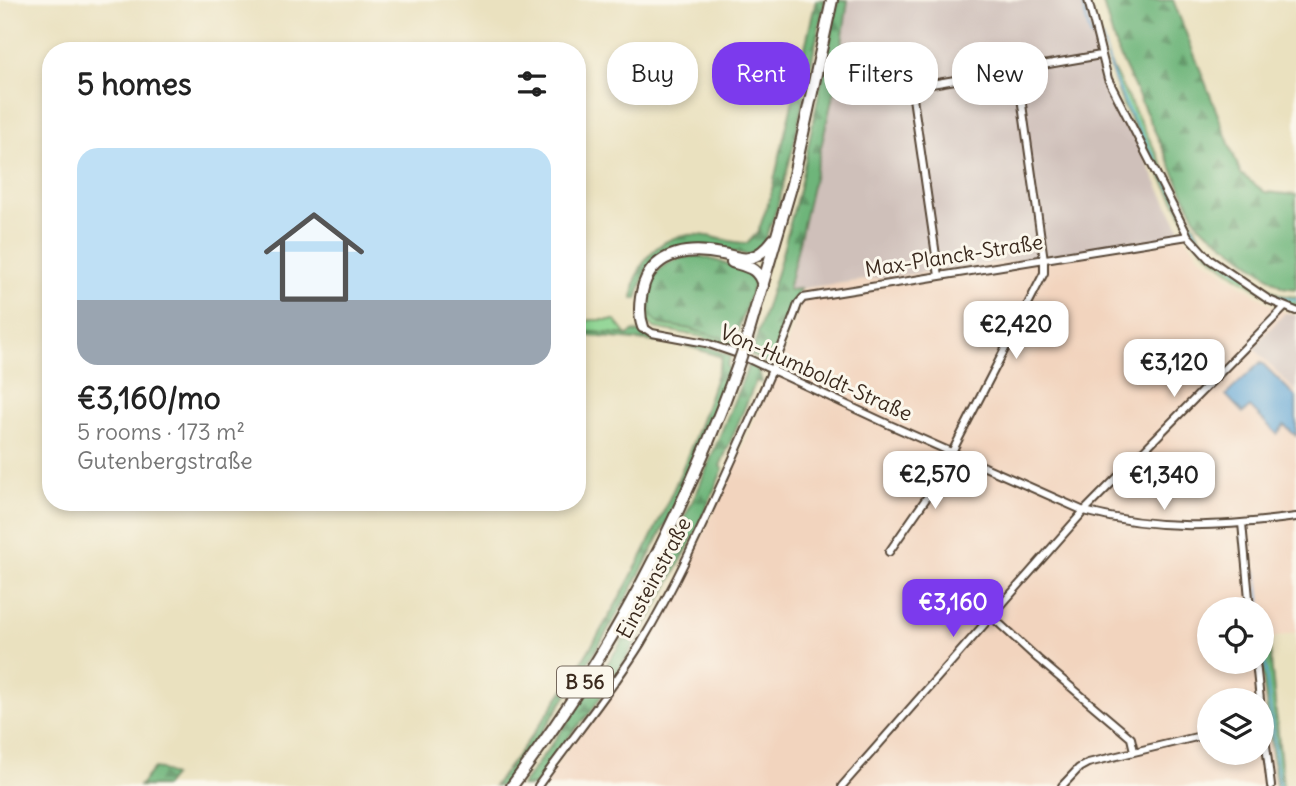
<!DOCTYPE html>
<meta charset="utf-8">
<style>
:root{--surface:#fff;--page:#f6f6f6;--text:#222;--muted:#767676;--accent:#7c3aed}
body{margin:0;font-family:Delius,sans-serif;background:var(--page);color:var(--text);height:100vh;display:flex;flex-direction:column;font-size:26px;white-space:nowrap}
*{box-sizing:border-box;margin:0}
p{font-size:23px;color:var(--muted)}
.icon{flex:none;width:38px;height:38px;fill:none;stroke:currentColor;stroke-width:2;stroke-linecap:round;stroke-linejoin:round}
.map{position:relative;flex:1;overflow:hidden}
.drawer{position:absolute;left:42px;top:42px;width:544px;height:469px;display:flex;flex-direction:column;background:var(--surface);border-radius:28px;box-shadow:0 4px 10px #0003}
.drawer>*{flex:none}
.banner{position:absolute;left:607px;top:42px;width:583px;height:63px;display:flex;gap:14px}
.tools{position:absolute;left:1197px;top:597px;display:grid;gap:14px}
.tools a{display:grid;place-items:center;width:77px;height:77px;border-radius:50%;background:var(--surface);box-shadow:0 4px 10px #0003;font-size:35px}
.price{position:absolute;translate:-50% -60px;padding:0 16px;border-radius:14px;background:#fff;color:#222;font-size:23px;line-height:46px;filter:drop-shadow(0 2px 4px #0008)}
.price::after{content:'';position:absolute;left:50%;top:42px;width:21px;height:16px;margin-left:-10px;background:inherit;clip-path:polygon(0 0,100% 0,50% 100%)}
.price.selected{background:var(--accent);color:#fff}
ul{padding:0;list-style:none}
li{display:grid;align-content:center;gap:14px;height:371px;padding:0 35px}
li span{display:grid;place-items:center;height:217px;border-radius:21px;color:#555}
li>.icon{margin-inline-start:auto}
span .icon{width:126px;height:126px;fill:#fffc;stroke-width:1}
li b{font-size:30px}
h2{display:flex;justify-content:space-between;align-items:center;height:84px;padding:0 35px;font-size:30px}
.tag{padding:0 24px;border-radius:28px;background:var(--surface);box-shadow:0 4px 10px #0003;font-size:24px;line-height:63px}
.tag.selected{background:var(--accent);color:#fff}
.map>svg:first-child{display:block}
.built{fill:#f2d4be;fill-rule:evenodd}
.industrial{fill:#cfc0ba}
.grass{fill:#89d38f;stroke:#627e56;stroke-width:2}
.forest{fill:url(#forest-firs);stroke:#54704c;stroke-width:2}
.water{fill:#5fa4d4;stroke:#4d6779;stroke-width:2}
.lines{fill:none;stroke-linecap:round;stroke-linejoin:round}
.stream{stroke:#5fa4d4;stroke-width:2}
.minor-casing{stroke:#554536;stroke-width:10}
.trunk-casing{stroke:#554536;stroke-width:14}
.minor{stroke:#fff;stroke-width:6}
.trunk{stroke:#fff;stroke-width:10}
.trunk-bridge-casing{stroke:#554536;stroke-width:14;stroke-linecap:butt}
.trunk-bridge{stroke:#fff;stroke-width:10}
.labels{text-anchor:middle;stroke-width:6;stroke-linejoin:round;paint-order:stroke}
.shield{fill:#fbf7ec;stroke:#75685c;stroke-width:2}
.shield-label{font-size:19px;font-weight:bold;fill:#3b2a1e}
.street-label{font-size:21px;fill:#3b2a1e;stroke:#fbf7ec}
</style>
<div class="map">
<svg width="1296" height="786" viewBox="0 0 1296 786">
<defs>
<pattern id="forest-firs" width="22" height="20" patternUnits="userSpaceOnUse" patternTransform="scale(1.75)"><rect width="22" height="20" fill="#6eb57a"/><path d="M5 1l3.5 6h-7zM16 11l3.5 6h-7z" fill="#5c9363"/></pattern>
</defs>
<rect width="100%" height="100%" fill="#fbf7ec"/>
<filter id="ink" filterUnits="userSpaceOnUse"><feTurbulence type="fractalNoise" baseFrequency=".0143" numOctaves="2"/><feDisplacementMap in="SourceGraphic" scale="14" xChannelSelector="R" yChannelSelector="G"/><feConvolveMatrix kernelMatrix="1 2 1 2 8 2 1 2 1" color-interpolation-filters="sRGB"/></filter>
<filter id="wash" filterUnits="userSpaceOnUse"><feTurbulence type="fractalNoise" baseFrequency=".00686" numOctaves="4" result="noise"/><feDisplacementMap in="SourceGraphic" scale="28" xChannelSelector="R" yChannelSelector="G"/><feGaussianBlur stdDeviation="1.57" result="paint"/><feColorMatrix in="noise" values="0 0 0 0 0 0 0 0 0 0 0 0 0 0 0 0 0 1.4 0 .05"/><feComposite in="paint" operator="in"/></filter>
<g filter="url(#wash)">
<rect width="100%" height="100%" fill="#eae1bf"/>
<path class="built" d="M1182,233L1201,257L1275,308L1296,315V632L1262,641V609H1209V662H1261L1276,786H541L577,737L597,716L644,645L697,548L782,359L800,306L794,301L800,289L1036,258L1160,239ZM1209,700H1262V752H1209Z"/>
<path class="industrial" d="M848,0H1085L1107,83L1182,233L1160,239L1036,258L788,290L837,78Z
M1285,313L1296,315V392L1253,347Z"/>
<path class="grass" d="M1106,56L1204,244L1223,259L1280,295L1296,297V308C1265,296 1218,267 1196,241L1123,105Z
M646,300L650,302L651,316L659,324L690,329L734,342L733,348L699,336L655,328L645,319Z
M590,320H615L627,335L578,331L584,323Z"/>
<path class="forest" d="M816,0H825L793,148L777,208L763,245L756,252L748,255C719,249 665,232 648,268C643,277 640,289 637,299H633C634,262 661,232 700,235C716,236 732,244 748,243L758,232L770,198Z
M838,0H848L837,78L788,290L800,289L794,301L775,356L770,362L766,363L751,355L778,269L800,186Z
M1102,0H1173L1241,174L1265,192L1296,195V289L1282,287L1198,224L1116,48Z
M700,256L748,270L756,278L734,342L690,329L659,324L651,316L650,302L646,300C654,268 666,257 700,256Z
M578,331L628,335L634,331L652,337L706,346L731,356L727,366L729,368C716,401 705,435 691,468C642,583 577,686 503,786H494C594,659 676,512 722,357L681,344L578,335Z
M749,364C759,368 760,372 762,383L756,381L720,466L723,469L695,534L659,603L625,660L590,713L574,730L534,786H521L572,716L617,649L637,613L697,492Z
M1269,639L1283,786H1276L1261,662L1262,641Z
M154,768L161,769L173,776L165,786H139Z"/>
<path class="water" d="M1261,362L1296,397V436L1284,425L1277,434L1250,407L1243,413L1226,395Z"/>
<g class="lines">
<path class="stream" d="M1081,0L1091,37
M1102,38L1114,78L1128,109L1202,245L1277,297L1296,300
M1257,571L1261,609
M1262,623V632
M1263,645L1279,786"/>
</g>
</g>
<g filter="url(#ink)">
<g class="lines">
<defs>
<path id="minor" d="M1088,0L1108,79L1188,236L1209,259L1269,300L1296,311
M939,276L912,91L914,87L1101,55
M643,327L652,333L706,343L738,354L890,425L1084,511C1158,531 1221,527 1296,517
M952,452L1044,273V260L1017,69
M1242,523L1250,609
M889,552L957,454
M991,616L1038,659L1131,738L1134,751
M1256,662L1260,700
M1262,713L1271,786
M538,786C572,738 610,693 641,643C677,583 705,520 734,456C756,406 780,356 798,304L803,298L1188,236
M842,786L1084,511L1284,308
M1062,786L1079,768L1088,763L1209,734"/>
<path id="trunk" d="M732,262C748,267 759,268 763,286
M643,327C638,314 640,298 644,284C656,250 692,248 722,254C731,255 740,260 749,258C760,256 768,247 774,239
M745,345L792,184L832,0
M512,786C611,653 680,524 737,368"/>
</defs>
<use href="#minor" class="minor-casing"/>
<use href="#trunk" class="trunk-casing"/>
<use href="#minor" class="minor"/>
<use href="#trunk" class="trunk"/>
<defs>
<path id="trunk-bridge" d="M737,368L745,345"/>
</defs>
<use href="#trunk-bridge" class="trunk-bridge-casing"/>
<use href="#trunk-bridge" class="trunk-bridge"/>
</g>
</g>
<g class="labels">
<rect class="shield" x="557" y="666.5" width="56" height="31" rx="5"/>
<g class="shield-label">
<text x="585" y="689">B 56</text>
</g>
<g class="street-label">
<text transform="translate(954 256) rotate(-9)" y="7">Max-Planck-Straße</text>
<text transform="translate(816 373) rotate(24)" y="7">Von-Humboldt-Straße</text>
<text transform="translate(654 578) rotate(-62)" y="7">Einsteinstraße</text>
</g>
</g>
</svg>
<div class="tools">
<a><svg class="icon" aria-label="locate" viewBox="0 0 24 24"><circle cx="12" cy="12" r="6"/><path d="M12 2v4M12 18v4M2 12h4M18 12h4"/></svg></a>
<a><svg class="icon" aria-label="layers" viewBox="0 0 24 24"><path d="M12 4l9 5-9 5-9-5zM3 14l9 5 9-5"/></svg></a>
</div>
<b class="price" style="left:1016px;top:361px">€2,420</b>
<b class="price" style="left:1174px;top:399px">€3,120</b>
<b class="price" style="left:935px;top:511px">€2,570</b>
<b class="price" style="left:1164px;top:512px">€1,340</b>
<b class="price selected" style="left:953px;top:639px">€3,160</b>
<div class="banner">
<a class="tag">Buy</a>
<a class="tag selected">Rent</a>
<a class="tag">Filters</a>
<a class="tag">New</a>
</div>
<section class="drawer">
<h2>5 homes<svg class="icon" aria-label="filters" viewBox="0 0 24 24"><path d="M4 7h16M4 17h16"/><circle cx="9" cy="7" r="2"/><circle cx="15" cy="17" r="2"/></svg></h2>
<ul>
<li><span style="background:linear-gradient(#bfe0f5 70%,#9aa5b1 0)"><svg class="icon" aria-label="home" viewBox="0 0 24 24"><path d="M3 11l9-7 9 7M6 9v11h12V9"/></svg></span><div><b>€3,160/mo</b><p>5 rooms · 173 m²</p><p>Gutenbergstraße</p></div></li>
</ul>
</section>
</div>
